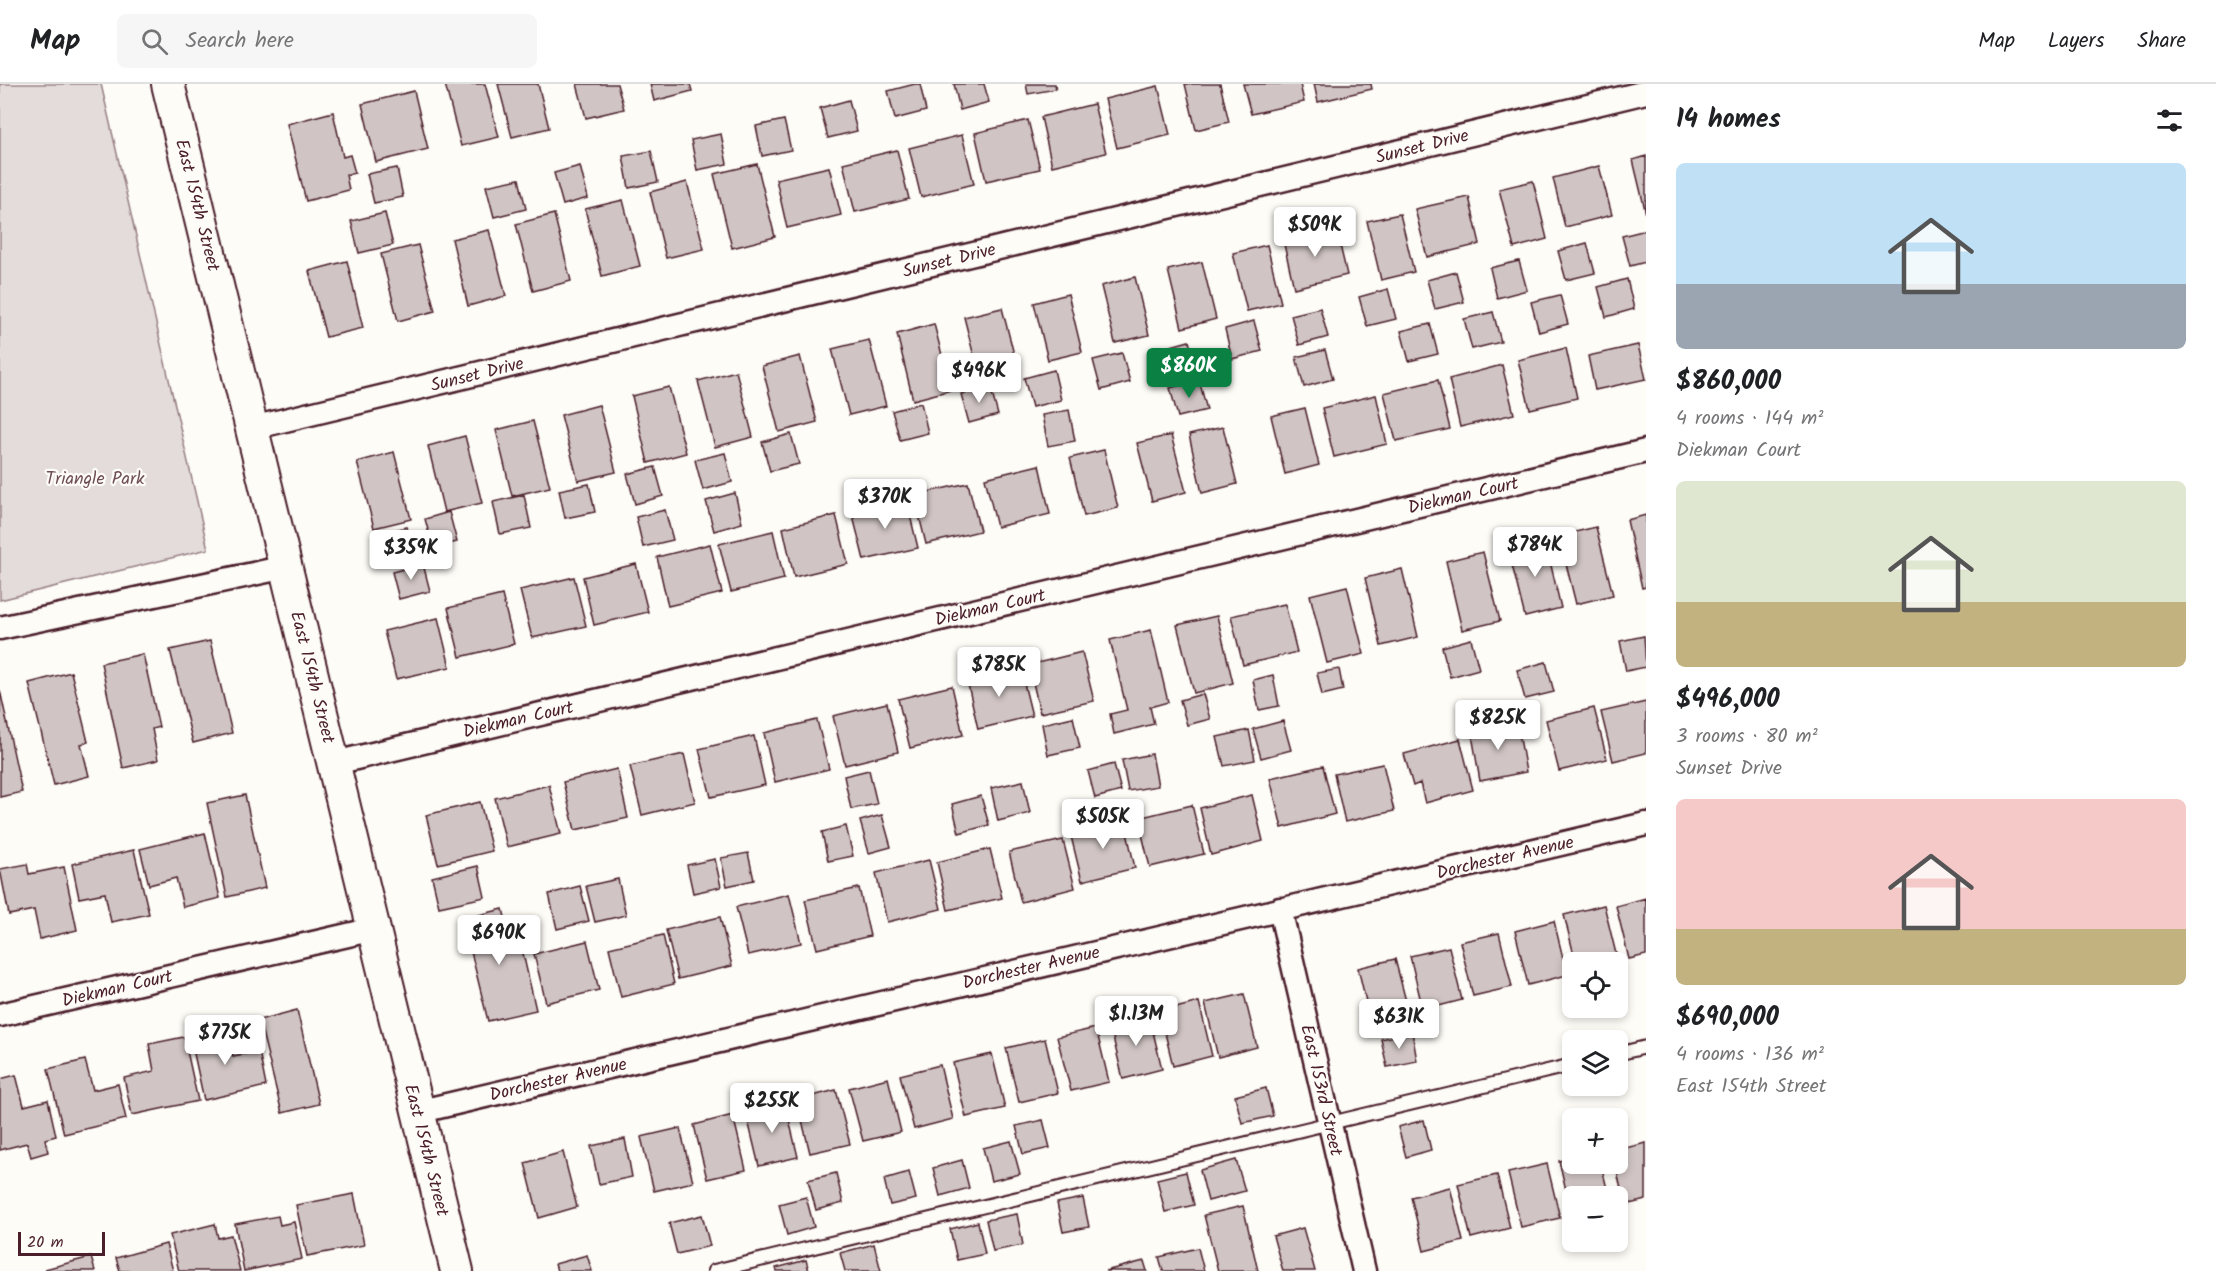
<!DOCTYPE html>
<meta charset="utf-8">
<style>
:root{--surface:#fff;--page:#f6f6f6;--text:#202124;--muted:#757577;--line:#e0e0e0;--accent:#0b8043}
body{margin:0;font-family:Kalam,sans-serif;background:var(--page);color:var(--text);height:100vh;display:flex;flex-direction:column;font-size:22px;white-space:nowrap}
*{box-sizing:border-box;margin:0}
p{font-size:20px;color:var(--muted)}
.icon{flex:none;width:33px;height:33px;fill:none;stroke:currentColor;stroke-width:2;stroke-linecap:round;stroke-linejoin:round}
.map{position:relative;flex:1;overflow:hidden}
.details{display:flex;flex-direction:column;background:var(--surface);width:570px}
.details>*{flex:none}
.fabs{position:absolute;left:1562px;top:868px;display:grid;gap:12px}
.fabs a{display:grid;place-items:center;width:66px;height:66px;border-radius:9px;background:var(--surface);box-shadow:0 3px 9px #0003;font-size:30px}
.scale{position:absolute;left:18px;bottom:15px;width:87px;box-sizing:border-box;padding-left:6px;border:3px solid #4a1f2b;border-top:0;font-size:16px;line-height:21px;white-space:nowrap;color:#4a1f2b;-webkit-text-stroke:4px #fdfcf7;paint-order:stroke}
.price{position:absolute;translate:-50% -51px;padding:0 14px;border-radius:6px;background:#fff;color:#222;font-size:20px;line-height:39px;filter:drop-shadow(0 2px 3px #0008)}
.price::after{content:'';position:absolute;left:50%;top:36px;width:18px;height:14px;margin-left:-9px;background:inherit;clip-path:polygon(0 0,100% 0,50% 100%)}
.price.active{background:var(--accent);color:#fff}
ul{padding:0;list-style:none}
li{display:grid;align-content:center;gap:12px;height:318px;padding:0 30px}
li span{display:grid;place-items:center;height:186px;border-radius:9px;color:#555}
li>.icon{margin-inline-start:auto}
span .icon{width:108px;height:108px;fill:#fffc;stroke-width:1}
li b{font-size:26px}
h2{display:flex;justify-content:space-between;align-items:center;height:72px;padding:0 30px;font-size:26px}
header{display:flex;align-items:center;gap:36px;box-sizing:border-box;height:84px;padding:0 30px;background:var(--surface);border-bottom:2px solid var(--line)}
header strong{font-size:28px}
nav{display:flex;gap:33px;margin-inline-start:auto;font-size:21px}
.search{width:420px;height:54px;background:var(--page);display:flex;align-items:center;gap:15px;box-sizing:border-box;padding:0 21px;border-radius:9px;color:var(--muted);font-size:22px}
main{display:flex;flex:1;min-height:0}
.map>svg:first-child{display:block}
.green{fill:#e3dcda;stroke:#967e82;stroke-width:1.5}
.building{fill:#d0c5c4;stroke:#4a1f2b;stroke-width:1.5}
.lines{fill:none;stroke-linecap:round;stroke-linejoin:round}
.lane-casing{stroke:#4a1f2b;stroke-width:16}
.street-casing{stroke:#4a1f2b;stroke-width:27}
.secondary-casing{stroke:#4a1f2b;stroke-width:36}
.lane{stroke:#fdfcf7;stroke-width:12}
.street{stroke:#fdfcf7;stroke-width:22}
.secondary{stroke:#fdfcf7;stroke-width:32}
.labels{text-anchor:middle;stroke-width:4.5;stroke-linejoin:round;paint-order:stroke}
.street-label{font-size:18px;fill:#4a1f2b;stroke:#fdfcf7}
.park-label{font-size:18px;fill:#704e57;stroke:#fdfcf7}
</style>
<header>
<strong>Map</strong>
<div class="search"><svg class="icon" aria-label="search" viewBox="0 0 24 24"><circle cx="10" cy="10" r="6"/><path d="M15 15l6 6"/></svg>Search here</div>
<nav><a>Map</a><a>Layers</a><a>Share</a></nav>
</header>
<main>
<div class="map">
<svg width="1646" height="1187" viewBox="0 0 1646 1187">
<rect width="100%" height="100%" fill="#fdfcf7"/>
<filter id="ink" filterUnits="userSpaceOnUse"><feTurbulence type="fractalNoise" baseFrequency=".0167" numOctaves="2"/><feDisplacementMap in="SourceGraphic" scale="12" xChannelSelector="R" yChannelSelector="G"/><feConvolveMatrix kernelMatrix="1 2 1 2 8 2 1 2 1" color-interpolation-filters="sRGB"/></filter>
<g filter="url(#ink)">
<path class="green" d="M0,0H101L208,465L0,516Z"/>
<path class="building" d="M445,0H485L499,53L461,62Z
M498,0H538L549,44L512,53Z
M577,0H617L624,25L586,34Z
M650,0H690L692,7L654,17Z
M915,0H920L926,27L895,35L888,7Z
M954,0H984L989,18L960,26Z
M1026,0H1055L1056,5L1028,10Z
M1185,0H1220L1229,38L1196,46Z
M1243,0H1300L1304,18L1251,30Z
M1314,0H1371L1372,5L1318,18Z
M1158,2L1170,51L1117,64L1105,15Z
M414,7L428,65L376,78L362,20Z
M849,16L857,47L828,54L820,24Z
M1094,20L1106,69L1052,82L1041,33Z
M333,28L343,73L350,71L355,89L346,91L349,106L306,117L287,40Z
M784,36L791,66L762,72L756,42Z
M1028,36L1040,85L986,97L975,49Z
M721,50L727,80L697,86L691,56Z
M962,51L974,100L921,113L909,64Z
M897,66L909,115L855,128L843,79Z
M651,67L658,98L629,104L623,72Z
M1646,72V130L1633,76Z
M757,80L775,153L732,164L714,90Z
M580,82L588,114L563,121L554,89Z
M1599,82L1612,131L1565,143L1553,94Z
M829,83L841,131L787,144L776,95Z
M397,84L403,113L374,119L367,90Z
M519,95L526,125L494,133L486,102Z
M1533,97L1547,155L1514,164L1499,105Z
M687,98L704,165L666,174L650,108Z
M1469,113L1480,160L1427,173L1415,125Z
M623,116L640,182L602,192L585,125Z
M385,129L393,161L359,169L351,137Z
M554,130L571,197L533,207L516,140Z
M1400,130L1414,188L1381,196L1367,137Z
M1336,144L1347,191L1294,204L1283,156Z
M489,146L506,212L468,222L452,155Z
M1646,146V178L1630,182L1622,152Z
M1587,159L1595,189L1566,196L1558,167Z
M418,161L435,227L398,237L381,170Z
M1267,161L1281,219L1247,227L1233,169Z
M347,177L363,244L326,253L309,187Z
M1519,177L1527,206L1497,214L1490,184Z
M1202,178L1216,235L1182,244L1168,186Z
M1456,188L1464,218L1435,225L1427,196Z
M1135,193L1149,251L1115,259L1101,202Z
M1627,195L1634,225L1606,233L1598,203Z
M1388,205L1396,235L1367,242L1359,213Z
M1068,210L1082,268L1048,276L1034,219Z
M1560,211L1568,240L1539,248L1531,218Z
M1002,224L1019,290L981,300L964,233Z
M1320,224L1328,253L1299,261L1291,231Z
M1493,228L1501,258L1472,265L1464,235Z
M1254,237L1262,267L1232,275L1225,245Z
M934,240L951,306L913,316L897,250Z
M1430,240L1438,270L1409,277L1401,247Z
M869,256L886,322L849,331L832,265Z
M1189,257L1197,287L1168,294L1160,265Z
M1638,261L1646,295L1595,306L1588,272Z
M1566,264L1577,314L1530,325L1518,276Z
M1325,266L1333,295L1304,303L1296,273Z
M1122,269L1130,298L1101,306L1093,276Z
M800,272L817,338L779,348L762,282Z
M1502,281L1514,330L1460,343L1449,295Z
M1054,286L1061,316L1032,323L1024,294Z
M736,287L753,353L715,363L698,297Z
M1199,296L1207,326L1178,333L1170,304Z
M1438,296L1450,345L1396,357L1384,309Z
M990,302L998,331L969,339L961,310Z
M669,303L686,369L648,379L632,312Z
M1376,311L1387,360L1334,373L1322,324Z
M921,319L928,349L900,356L892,327Z
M599,321L616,388L578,397L561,331Z
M1305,324L1319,381L1285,390L1271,332Z
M1069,326L1075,357L1048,362L1042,331Z
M533,337L550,403L512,412L496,346Z
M1223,343L1237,400L1202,409L1189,351Z
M791,350L799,380L770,387L762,358Z
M1171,351L1186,408L1152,417L1137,359Z
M465,352L482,419L444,428L428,362Z
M1104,366L1118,424L1084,432L1070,374Z
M394,368L411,435L374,444L357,378Z
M725,369L732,398L703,406L695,376Z
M1039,381L1050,430L997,443L985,394Z
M655,383L663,412L635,420L627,390Z
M968,399L980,447L926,460L914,411Z
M589,400L595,428L565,434L559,406Z
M735,409L742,439L714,447L706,417Z
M524,411L531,444L500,450L493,418Z
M906,415L918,464L864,476L852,428Z
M665,426L673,456L643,463L636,433Z
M449,428L457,458L433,464L425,435Z
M836,431L848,480L794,493L783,444Z
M1646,431V503L1642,504L1627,436Z
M407,443L414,470L383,478L376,451Z
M1596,443L1613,511L1576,520L1559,452Z
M773,447L784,495L731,508L719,460Z
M1545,456L1561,524L1525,533L1508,465Z
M710,460L722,509L668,522L657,473Z
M1483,468L1500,537L1462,546L1446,477Z
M423,480L430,507L399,515L392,488Z
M636,480L648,528L594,541L583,493Z
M1402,485L1418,553L1381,562L1365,494Z
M574,493L586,542L532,554L520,506Z
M1347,502L1364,570L1327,579L1310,511Z
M502,511L514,560L460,573L448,524Z
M1285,520L1297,568L1243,581L1231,532Z
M1217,532L1233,599L1194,609L1177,541Z
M438,534L450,583L396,595L384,547Z
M1151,546L1168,618L1150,623L1154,640L1114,650L1110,630L1127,626L1110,556Z
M1644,552L1646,583L1626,587L1620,557Z
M1471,555L1479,585L1450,593L1442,563Z
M210,557L232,649L193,659L170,566Z
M1082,568L1094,617L1040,629L1029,581Z
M143,570L159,643L152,645L158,676L123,684L101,579Z
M1546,578L1554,608L1525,615L1517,586Z
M1020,583L1032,632L978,645L967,596Z
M1339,585L1343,606L1322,611L1317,589Z
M71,588L88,658L81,660L89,692L54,701L29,599Z
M1273,591L1279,622L1259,626L1253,596Z
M952,602L963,651L910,664L898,615Z
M0,606L22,708L0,713Z
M1203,610L1210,635L1187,641L1180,616Z
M1646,618V669L1613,677L1601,628Z
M887,619L898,668L845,681L833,632Z
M1594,624L1607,675L1559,687L1546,636Z
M1073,633L1080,664L1048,671L1042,640Z
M817,636L829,685L775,698L764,649Z
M1283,637L1291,666L1261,674L1253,645Z
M1517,637L1526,688L1480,697L1471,645Z
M1249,646L1255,676L1224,682L1217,653Z
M754,652L765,701L711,713L699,665Z
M1460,655L1473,706L1425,719L1420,699L1413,702L1404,670Z
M684,670L695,718L642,731L630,682Z
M1152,670L1158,702L1128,707L1122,676Z
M1114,680L1121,707L1095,714L1088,687Z
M1383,680L1394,727L1345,738L1334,690Z
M1323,682L1335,730L1282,744L1270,694Z
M617,685L628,734L575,746L563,698Z
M869,686L877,720L851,725L844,692Z
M1023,697L1030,729L998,737L991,704Z
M549,701L561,750L507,763L495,714Z
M245,711L265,804L227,813L207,719Z
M1252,711L1263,757L1211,771L1200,724Z
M981,712L989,741L959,749L952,720Z
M480,718L492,767L438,780L426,731Z
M1192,721L1204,770L1150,783L1138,734Z
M882,731L891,763L869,769L860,737Z
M1124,735L1135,784L1082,797L1070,748Z
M846,742L853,772L828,777L822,748Z
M205,749L220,814L183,823L176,794L149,801L140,765Z
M1063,756L1075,804L1021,818L1009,768Z
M990,765L1002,814L948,826L937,778Z
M134,766L149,830L111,838L105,809L79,814L72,780Z
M748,769L754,796L727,802L721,774Z
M715,775L721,803L693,809L687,781Z
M929,776L941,825L887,838L876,789Z
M27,780L29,790L64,783L77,846L40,855L34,826L9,831L0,785Z
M478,782L485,813L439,823L432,793Z
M618,795L626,831L595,838L586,802Z
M580,802L589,837L557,845L549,810Z
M859,804L870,852L817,865L805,816Z
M789,810L801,859L748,871L736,823Z
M1646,814V871L1629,875L1616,822Z
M1604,821L1617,874L1595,879H1576L1564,831Z
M503,825L510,854L519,852L536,926L488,937L463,835Z
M720,833L732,882L678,895L666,846Z
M1554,837L1567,891L1528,901L1515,847Z
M1499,849L1512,903L1473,912L1460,858Z
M663,851L674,900L621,913L609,864Z
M587,857L599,906L546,919L534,870Z
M1449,863L1462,916L1423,926L1410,872Z
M1395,875L1408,925L1370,934L1358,884Z
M1244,910L1257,963L1218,973L1205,919Z
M1199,918L1212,972L1173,982L1160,928Z
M297,926L319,1020L282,1029L259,936Z
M1149,931L1162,985L1123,995L1110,941Z
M227,943L233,972L259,967L266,1002L204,1016L190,951Z
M1096,944L1109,998L1071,1007L1057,953Z
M1412,948L1417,977L1387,983L1381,955Z
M184,953L198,1017L132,1031L124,994L154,987L149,960Z
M1045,955L1058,1009L1019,1018L1006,964Z
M992,970L1005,1024L966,1033L953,979Z
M85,976L93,1006L118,1000L126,1035L64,1050L48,985Z
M940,981L953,1035L914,1045L900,991Z
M16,991L24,1022L48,1016L56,1052L45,1055L48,1068L31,1073L27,1059L0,1066V995Z
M888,994L901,1048L863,1057L849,1004Z
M1266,1004L1273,1032L1242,1039L1235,1012Z
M836,1006L850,1060L810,1069L797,1016Z
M785,1019L798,1073L759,1082L746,1028Z
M733,1031L746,1086L707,1095L694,1041Z
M1043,1036L1050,1064L1023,1070L1016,1042Z
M1424,1036L1431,1066L1406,1073L1398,1043Z
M680,1044L693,1098L654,1107L641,1053Z
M625,1055L632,1093L599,1100L591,1062Z
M1011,1057L1020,1090L991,1097L983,1064Z
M1646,1059V1116L1625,1121L1615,1080H1617V1066Z
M563,1068L577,1123L539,1134L525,1079Z
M1572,1074V1080H1601L1609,1113H1572V1131L1559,1077Z
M962,1076L969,1104L940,1112L933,1084Z
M1236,1076L1245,1107L1208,1117L1200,1086Z
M1547,1080L1560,1134L1521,1143L1508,1089Z
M909,1088L916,1115L890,1121L884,1095Z
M1186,1088L1194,1121L1165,1128L1157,1095Z
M836,1089L843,1119L816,1126L808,1096Z
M1497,1091L1510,1144L1471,1154L1458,1100Z
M1450,1103L1463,1157L1424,1167L1411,1113Z
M354,1110L364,1161L307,1172L296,1121Z
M806,1113L814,1143L787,1151L779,1120Z
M1083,1114L1089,1143L1063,1148L1057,1119Z
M1243,1122L1258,1187H1218L1204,1131Z
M1017,1130L1023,1161L993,1167L986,1136Z
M702,1131L710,1162L677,1170L669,1139Z
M278,1132L280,1141L294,1138L302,1175L244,1187L235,1140Z
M978,1138L985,1170L957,1176L950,1145Z
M215,1140L218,1154L231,1151L240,1187H179L170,1151Z
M1303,1144L1315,1187H1283L1273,1152Z
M166,1160L173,1187H120L116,1174Z
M874,1160L881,1187H845L840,1169Z
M1198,1164L1204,1187H1163L1159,1173Z
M587,1171L592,1187H557L555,1180Z
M91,1173L95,1187H46L45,1185Z
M806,1176L809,1187H777L776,1184Z
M1144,1177L1147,1187H1105Z"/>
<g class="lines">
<defs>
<path id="lane" d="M1617,970L1646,963
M714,1187L1572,981"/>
<path id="street" d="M252,344L1646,8
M0,544L286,483
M335,679L1646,367
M1280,825L1364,1187
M0,931L374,845
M417,1028L1646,740"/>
<path id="secondary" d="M168,0L457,1187"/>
</defs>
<use href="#lane" class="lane-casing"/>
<use href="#street" class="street-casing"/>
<use href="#secondary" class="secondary-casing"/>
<use href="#lane" class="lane"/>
<use href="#street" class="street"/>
<use href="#secondary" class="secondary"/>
</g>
</g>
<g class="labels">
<g class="street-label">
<text transform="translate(1422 62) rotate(-14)" y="6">Sunset Drive</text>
<text transform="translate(198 121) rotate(76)" y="6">East 154th Street</text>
<text transform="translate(949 176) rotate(-14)" y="6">Sunset Drive</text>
<text transform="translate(477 290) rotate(-14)" y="6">Sunset Drive</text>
<text transform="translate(1463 411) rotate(-13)" y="6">Diekman Court</text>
<text transform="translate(990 523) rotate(-13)" y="6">Diekman Court</text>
<text transform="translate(313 593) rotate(76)" y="6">East 154th Street</text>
<text transform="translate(518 635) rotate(-13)" y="6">Diekman Court</text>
<text transform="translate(1505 773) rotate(-13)" y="6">Dorchester Avenue</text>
<text transform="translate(1031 883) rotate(-13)" y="6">Dorchester Avenue</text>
<text transform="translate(117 904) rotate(-13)" y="6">Diekman Court</text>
<text transform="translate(558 995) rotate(-13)" y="6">Dorchester Avenue</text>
<text transform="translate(1322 1006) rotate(77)" y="6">East 153rd Street</text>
<text transform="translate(427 1066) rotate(76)" y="6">East 154th Street</text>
</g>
<g class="park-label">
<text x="95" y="400">Triangle Park</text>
</g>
</g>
</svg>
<div class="fabs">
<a><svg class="icon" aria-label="locate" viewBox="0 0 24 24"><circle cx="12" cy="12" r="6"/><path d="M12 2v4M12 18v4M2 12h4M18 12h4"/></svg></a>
<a><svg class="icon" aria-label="layers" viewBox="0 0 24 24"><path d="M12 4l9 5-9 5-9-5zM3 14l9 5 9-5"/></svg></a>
<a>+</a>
<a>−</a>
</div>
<div class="scale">20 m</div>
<b class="price" style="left:1315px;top:174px">$509K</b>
<b class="price active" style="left:1189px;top:315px">$860K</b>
<b class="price" style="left:979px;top:320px">$496K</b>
<b class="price" style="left:885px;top:446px">$370K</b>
<b class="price" style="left:1535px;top:494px">$784K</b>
<b class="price" style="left:411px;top:497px">$359K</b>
<b class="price" style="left:999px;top:614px">$785K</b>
<b class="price" style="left:1498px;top:667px">$825K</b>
<b class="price" style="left:1103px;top:766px">$505K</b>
<b class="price" style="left:499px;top:882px">$690K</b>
<b class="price" style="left:1136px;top:963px">$1.13M</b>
<b class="price" style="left:1399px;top:966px">$631K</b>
<b class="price" style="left:225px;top:982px">$775K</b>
<b class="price" style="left:772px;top:1050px">$255K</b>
</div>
<section class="details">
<h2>14 homes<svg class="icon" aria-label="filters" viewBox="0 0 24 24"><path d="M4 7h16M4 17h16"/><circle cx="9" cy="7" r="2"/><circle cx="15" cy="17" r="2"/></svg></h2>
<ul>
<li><span style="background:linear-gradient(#bfe0f5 65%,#9aa5b1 0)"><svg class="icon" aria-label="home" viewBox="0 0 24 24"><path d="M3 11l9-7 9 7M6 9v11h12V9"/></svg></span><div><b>$860,000</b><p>4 rooms · 144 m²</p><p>Diekman Court</p></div></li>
<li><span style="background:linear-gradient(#dfe7d0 65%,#c2b280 0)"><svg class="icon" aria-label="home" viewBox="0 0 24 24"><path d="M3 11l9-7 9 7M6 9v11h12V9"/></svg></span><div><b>$496,000</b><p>3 rooms · 80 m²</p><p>Sunset Drive</p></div></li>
<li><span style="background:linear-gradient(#f6c9c9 70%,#c2b280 0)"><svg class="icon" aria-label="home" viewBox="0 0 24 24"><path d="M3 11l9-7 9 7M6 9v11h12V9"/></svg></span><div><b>$690,000</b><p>4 rooms · 136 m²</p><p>East 154th Street</p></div></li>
</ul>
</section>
</main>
